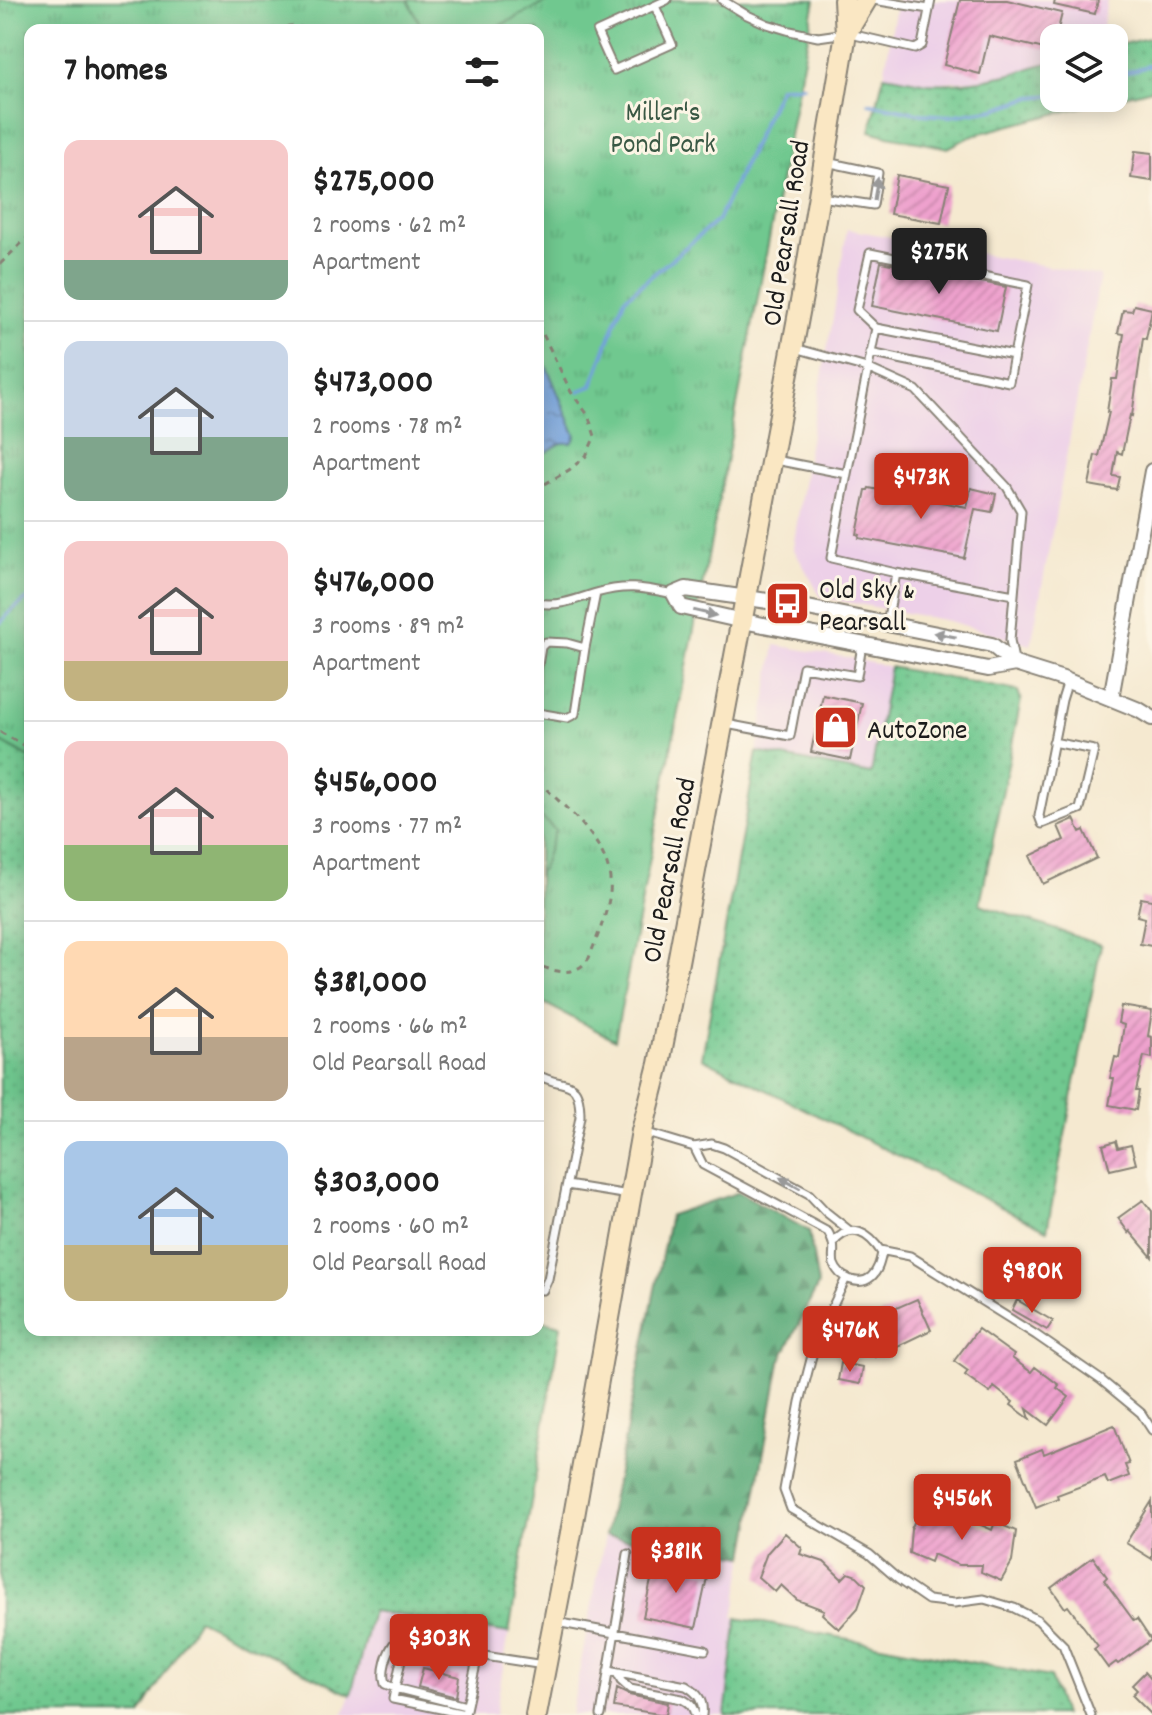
<!DOCTYPE html>
<meta charset="utf-8">
<style>
:root{--surface:#fff;--page:#f2f2f2;--text:#222;--muted:#767676;--line:#e0e0e0;--accent:#c8321e}
body{margin:0;font-family:Dekko,sans-serif;background:var(--page);color:var(--text);height:100vh;display:flex;flex-direction:column;font-size:30px;white-space:nowrap}
*{box-sizing:border-box;margin:0}
p{font-size:26px;color:var(--muted)}
.icon{flex:none;width:44px;height:44px;fill:none;stroke:currentColor;stroke-width:2;stroke-linecap:round;stroke-linejoin:round}
.map{position:relative;flex:1;overflow:hidden}
.drawer{position:absolute;left:24px;top:24px;width:520px;height:1312px;display:flex;flex-direction:column;background:var(--surface);border-radius:16px;box-shadow:0 4px 20px #0003}
.drawer>*{flex:none}
.fabs{position:absolute;left:1040px;top:24px;display:grid;gap:16px}
.fabs a{display:grid;place-items:center;width:88px;height:88px;border-radius:16px;background:var(--surface);box-shadow:0 4px 20px #0003;font-size:40px}
.price{position:absolute;translate:-50% -68px;padding:0 18px;border-radius:8px;background:var(--accent);color:#fff;font-size:26px;line-height:52px;filter:drop-shadow(0 2px 4px #0008)}
.price::after{content:'';position:absolute;left:50%;top:48px;width:24px;height:18px;margin-left:-12px;background:inherit;clip-path:polygon(0 0,100% 0,50% 100%)}
.price.on{background:#222;color:#fff}
ul{padding:0;list-style:none}
li{display:flex;align-items:center;gap:24px;height:200px;padding:0 40px}
li+li{border-top:2px solid var(--line)}
li span{display:grid;place-items:center;flex:none;width:224px;height:160px;border-radius:16px;color:#555}
li>.icon{margin-inline-start:auto}
span .icon{width:96px;height:96px;fill:#fffc;stroke-width:1}
li b{font-size:34px}
h2{display:flex;justify-content:space-between;align-items:center;height:96px;padding:0 40px;font-size:34px}
.map>svg:first-child{display:block}
.built{fill:#edd0e8}
.grass{fill:url(#grass-dots);stroke:#467256;stroke-width:2}
.forest{fill:url(#forest-firs);stroke:#3c644b;stroke-width:2}
.park{fill:url(#park-tufts);stroke:#467256;stroke-width:2}
.pitch{fill:#6fc88f;stroke:#467256;stroke-width:2}
.water{fill:url(#water-ripples);stroke:#475e7c;stroke-width:2}
.lines{fill:none;stroke-linecap:round;stroke-linejoin:round}
.stream{stroke:#72a0db;stroke-width:4}
.building{fill:url(#building-hatch)}
.service-casing{stroke:#888276;stroke-width:11}
.minor-casing{stroke:#888276;stroke-width:18}
.secondary-casing{stroke:#888276;stroke-width:24}
.path{stroke:#888276;stroke-width:3;stroke-dasharray:6 6;stroke-linecap:butt}
.service{stroke:#fff;stroke-width:7}
.minor{stroke:#fff;stroke-width:14}
.secondary{stroke:#fae7c3;stroke-width:20}
.oneway{fill:#999}
.labels{text-anchor:middle;stroke-width:6;stroke-linejoin:round;paint-order:stroke}
.park-label{font-size:28px;fill:#395844;stroke:#fcf5e5}
.street-label{font-size:28px;fill:#1c1c1c;stroke:#fcf5e5}
.poi-label{font-size:28px;fill:#1c1c1c;stroke:#fcf5e5;text-anchor:start}
</style>
<div class="map">
<svg width="1152" height="1715" viewBox="0 0 1152 1715">
<defs>
<pattern id="grass-dots" width="8" height="8" patternUnits="userSpaceOnUse" patternTransform="scale(2)"><rect width="8" height="8" fill="#6fc88f"/><path d="M2 2h.1M6 6h.1" fill="none" stroke="#60ab7b" stroke-width="1.8" stroke-linecap="round"/></pattern>
<pattern id="forest-firs" width="22" height="20" patternUnits="userSpaceOnUse" patternTransform="scale(2)"><rect width="22" height="20" fill="#5bac7a"/><path d="M5 1l3.5 6h-7zM16 11l3.5 6h-7z" fill="#4a8b63"/></pattern>
<pattern id="park-tufts" width="24" height="20" patternUnits="userSpaceOnUse" patternTransform="scale(2)"><rect width="24" height="20" fill="#6fc88f"/><path d="M3 7l-1-3M5 7V3M7 7l1-3M15 17l-1-3M17 17v-4M19 17l1-3" fill="none" stroke="#60ab7b"/></pattern>
<pattern id="water-ripples" width="26" height="14" patternUnits="userSpaceOnUse" patternTransform="scale(2)"><rect width="26" height="14" fill="#72a0db"/><path d="M2 4q2-2 4 0t4 0M15 11q2-2 4 0t4 0" fill="none" stroke="#5d82b1"/></pattern>
<pattern id="building-hatch" width="6" height="6" patternUnits="userSpaceOnUse" patternTransform="scale(2)"><rect width="6" height="6" fill="#eea1cd"/><path d="M-1 1l2-2M0 6l6-6M5 7l2-2" fill="none" stroke="#cc8aaf"/></pattern>
</defs>
<rect width="100%" height="100%" fill="#fcf5e5"/>
<filter id="ink" filterUnits="userSpaceOnUse"><feTurbulence type="fractalNoise" baseFrequency=".0125" numOctaves="2"/><feDisplacementMap in="SourceGraphic" scale="16" xChannelSelector="R" yChannelSelector="G"/><feConvolveMatrix kernelMatrix="1 2 1 2 8 2 1 2 1" color-interpolation-filters="sRGB"/></filter>
<filter id="wash" filterUnits="userSpaceOnUse"><feTurbulence type="fractalNoise" baseFrequency=".006" numOctaves="4" result="noise"/><feDisplacementMap in="SourceGraphic" scale="32" xChannelSelector="R" yChannelSelector="G"/><feGaussianBlur stdDeviation="1.8" result="paint"/><feColorMatrix in="noise" values="0 0 0 0 0 0 0 0 0 0 0 0 0 0 0 0 0 1.4 0 .05"/><feComposite in="paint" operator="in"/></filter>
<g filter="url(#wash)">
<rect width="100%" height="100%" fill="#f5e9d0"/>
<path class="built" d="M897,0H1107L1101,38H1054V62L1041,64L1014,73L982,79L929,83L884,75Z
M847,229L1100,276L1031,645L949,621L821,597L793,548L811,434L833,319Z
M775,645L845,657L890,667L871,774L757,752Z
M605,1536L745,1556L734,1617L737,1618L725,1715H571Z
M372,1611L509,1633L495,1715H343L349,1701Z"/>
<path class="grass" d="M1152,37V89L973,135L948,148L888,136L870,131L884,75C899,77 914,81 928,83C955,85 985,80 1011,74C1026,70 1039,64 1054,62V98H1114V46Z
M890,667L1018,691L1021,700L980,904L1101,945L1047,1230L702,1058L757,752L871,774Z
M0,741L30,758V1330H538V1320L561,1325L509,1633L372,1611L351,1695L198,1619L140,1715H0Z
M737,1618L1050,1677L1063,1715H725Z"/>
<path class="forest" d="M739,1192L809,1231L818,1285L780,1362L745,1556L605,1536L670,1215Z"/>
<path class="park" d="M0,0H815L615,1040L538,1000V30H30V758L0,741Z"/>
<path class="pitch" d="M408,0H551L491,30H423Z
M538,814L555,830L542,869L538,872Z"/>
<path class="water" d="M538,346L576,436L572,443H561L545,453L538,451Z"/>
<g class="lines">
<path class="stream" d="M1114,76L1152,65
M869,103L922,114L950,116L995,109L1032,97L1054,95
M579,391L592,386L624,299L718,220L780,87L803,86
M0,623L12,610L30,597"/>
</g>
<g id="blocks">
<path class="building" d="M960,0H1007L1062,13L1056,38H1054L1053,51L989,36L980,74L944,65Z
M1055,0H1098L1095,14L1054,5Z
M1135,151L1152,153V181L1131,178Z
M897,175L949,185L941,223L890,214Z
M881,262L1006,287L997,331L872,306Z
M1134,305L1152,309L1146,339L1143,338L1132,416L1130,415L1122,454L1117,452L1113,476L1120,477L1117,490L1089,485L1095,455L1099,456L1109,412H1107L1112,379H1117L1124,334L1118,333L1123,310L1132,311Z
M869,488L967,507L971,488L996,494L992,512L975,509L964,558L859,538L860,535L857,534L866,490H868Z
M823,695L862,703L850,760L811,752Z
M1074,819L1080,832L1084,830L1097,858L1043,884L1030,856L1064,840L1058,826Z
M1141,898L1152,900V946L1140,944L1145,918L1137,916Z
M1121,1006L1152,1011L1148,1036L1152,1037V1058L1144,1056L1136,1091H1139L1136,1110L1109,1105L1114,1078H1110L1115,1057L1119,1058L1124,1025L1118,1023Z
M1116,1141L1118,1148L1131,1145L1136,1164L1110,1170L1103,1145Z
M1143,1200L1152,1211V1257L1130,1231L1129,1233L1118,1218Z
M917,1299L931,1330L875,1357L859,1324Z
M1017,1300L1053,1321L1047,1330L1012,1310Z
M978,1329L1014,1355L1012,1358L1031,1372L1035,1367L1059,1385L1057,1388L1069,1397L1048,1425L1027,1409L1030,1419L1011,1405L1013,1402L994,1387L990,1393L965,1375L968,1371L954,1361Z
M841,1363L863,1367L860,1384L838,1380Z
M1114,1425L1129,1464L1125,1465L1129,1476L1108,1484L1105,1477L1057,1495L1058,1498L1036,1507L1017,1459L1042,1449L1044,1454Z
M1152,1501V1559L1126,1543Z
M923,1503L944,1512L943,1517L970,1520L992,1530L995,1522L1016,1531L1012,1562L1001,1581L981,1572L982,1565H958L933,1554L930,1562L909,1553L911,1529Z
M785,1533L802,1548L800,1554L824,1562L842,1579L848,1573L857,1576L866,1585L858,1608L839,1629L822,1614L824,1610L797,1600L781,1585L775,1592L758,1577L767,1553Z
M1093,1557L1107,1577L1104,1580L1134,1621L1137,1619L1151,1640L1118,1664L1116,1662L1108,1668L1094,1649L1098,1646L1068,1606L1065,1608L1051,1588Z
M655,1562L708,1573L696,1628L643,1617Z
M423,1668L459,1677L456,1697L418,1687Z
M1145,1672L1152,1680V1715L1132,1695L1137,1690L1132,1685Z
M617,1689L629,1695L668,1703L666,1715L614,1707Z"/>
</g>
</g>
<g filter="url(#ink)">
<use href="#blocks" fill-opacity="0" stroke="#888276" stroke-width="2"/>
<g class="lines">
<defs>
<path id="service" d="M722,0L745,14L767,24L790,31L818,37L846,33L915,49L922,45L931,0
M873,0L929,9
M655,6L672,44L614,70L597,32L667,0
M821,197L873,205L878,173L826,162
M795,348L867,368L916,390L1007,487L1021,511L1014,595
M870,353L1009,382L1014,355
M775,460L847,474L831,558L896,573L1014,595L1010,640L1014,660
M847,474L876,328L1014,355L1028,285L870,253L857,310L876,328
M538,603C558,607 577,599 596,593
M887,624L896,573
M538,665L541,647L546,642L567,643L585,648
M538,713L567,718L575,714L585,648L596,593C627,584 643,588 674,594
M726,724L790,736L803,667L857,676L862,645
M1053,742L1094,750L1080,809L1042,824L1039,816L1062,700L1068,681
M538,1075C565,1090 580,1074 580,1117L548,1279L543,1290H538
M644,1132L694,1147L712,1144L724,1148L809,1194L826,1212L850,1231
M694,1147L703,1165L828,1232C829,1233 833,1243 833,1244C835,1250 832,1257 834,1264C839,1278 859,1287 871,1277C878,1271 880,1262 882,1253C869,1233 851,1221 833,1243
M567,1185L629,1195
M880,1250L910,1256L1036,1335L1101,1380L1141,1413L1152,1430
M846,1278L815,1344L800,1402L784,1490L791,1509L869,1554L899,1580L928,1600L954,1603L984,1599L1014,1608L1038,1620L1063,1645L1091,1715
M556,1622L705,1650
M405,1641H396C387,1651 381,1671 385,1684L395,1688L466,1706
M478,1655L465,1714L393,1699L405,1641L478,1655L544,1665
M608,1671L686,1686C698,1693 704,1701 702,1715
M617,1673L621,1681L630,1689L682,1699C690,1703 693,1706 695,1715
M601,1715L628,1554"/>
<path id="minor" d="M1015,664L988,669L743,621L681,607L674,594L686,589L788,604L992,645L1015,664L1063,679L1139,710L1152,718
M1111,698L1152,471"/>
<path id="secondary" d="M846,33L866,0
M536,1715L571,1533L642,1131L659,1064L803,291L846,33L844,0"/>
</defs>
<use href="#service" class="service-casing"/>
<use href="#minor" class="minor-casing"/>
<use href="#secondary" class="secondary-casing"/>
<path class="path" d="M263,30L291,26L326,30
M0,264L30,235
M538,324L571,392L588,415L595,436L586,456L569,470L538,488
M0,732L30,749
M538,781C568,811 615,845 610,893C607,915 597,937 589,958C576,977 557,973 538,965"/>
<use href="#service" class="service"/>
<use href="#minor" class="minor"/>
<use href="#secondary" class="secondary"/>
</g>
<defs><path id="oneway-solid" d="M-6-.8H1V-3.2L6.5 0L1 3.2V.8H-6Z" transform="scale(2)"/></defs>
<g class="oneway">
<use href="#oneway-solid" transform="translate(876 189) rotate(-80)"/>
<use href="#oneway-solid" transform="translate(705 613) rotate(13)"/>
<use href="#oneway-solid" transform="translate(945 635) rotate(-169)"/>
<use href="#oneway-solid" transform="translate(790 1183) rotate(-151)"/>
</g>
</g>
<defs>
<symbol id="bus-square" viewBox="-11 -11 22 22"><rect x="-9" y="-9" width="18" height="18" rx="4" fill="#c8321e" stroke="#fcf5e5"/><path d="M-5-6H5V4H4V6H2V4H-2V6H-4V4H-5ZM-3.5-4V0h7V-4ZM-3.5 1.2v1.5H-2V1.2ZM2 1.2v1.5H3.5V1.2Z" fill="#fff"/></symbol>
<symbol id="shop-square" viewBox="-11 -11 22 22"><rect x="-9" y="-9" width="18" height="18" rx="4" fill="#c8321e" stroke="#fcf5e5"/><path d="M-5-2.5h2.3a2.7 3.5 0 0 1 5.4 0H5L5.5 6h-11ZM-1.5-2.5h3a1.5 2.3 0 0 0-3 0Z" fill="#fff"/></symbol>
</defs>
<g fill-rule="evenodd">
<use href="#bus-square" x="762" y="578" width="51" height="51"/>
<use href="#shop-square" x="810" y="702" width="51" height="51"/>
</g>
<g class="labels">
<g class="park-label">
<text x="663" y="120">Miller's<tspan x="663" dy="32">Pond Park</tspan></text>
</g>
<g class="street-label">
<text transform="translate(784 233) rotate(-81)" y="10">Old Pearsall Road</text>
<text transform="translate(667 870) rotate(-79)" y="10">Old Pearsall Road</text>
</g>
<g class="poi-label">
<text x="819" y="598">Old Sky &amp;<tspan x="819" dy="32">Pearsall</tspan></text>
<text x="867" y="738">AutoZone</text>
</g>
</g>
</svg>
<div class="fabs">
<a><svg class="icon" aria-label="layers" viewBox="0 0 24 24"><path d="M12 4l9 5-9 5-9-5zM3 14l9 5 9-5"/></svg></a>
</div>
<b class="price on" style="left:939px;top:296px">$275K</b>
<b class="price" style="left:921px;top:521px">$473K</b>
<b class="price" style="left:1032px;top:1315px">$980K</b>
<b class="price" style="left:850px;top:1374px">$476K</b>
<b class="price" style="left:962px;top:1542px">$456K</b>
<b class="price" style="left:676px;top:1595px">$381K</b>
<b class="price" style="left:439px;top:1682px">$303K</b>
<section class="drawer">
<h2>7 homes<svg class="icon" aria-label="filters" viewBox="0 0 24 24"><path d="M4 7h16M4 17h16"/><circle cx="9" cy="7" r="2"/><circle cx="15" cy="17" r="2"/></svg></h2>
<ul>
<li><span style="background:linear-gradient(#f6c9c9 75%,#7fa58c 0)"><svg class="icon" aria-label="home" viewBox="0 0 24 24"><path d="M3 11l9-7 9 7M6 9v11h12V9"/></svg></span><div><b>$275,000</b><p>2 rooms · 62 m²</p><p>Apartment</p></div></li>
<li><span style="background:linear-gradient(#c9d6e8 60%,#7fa58c 0)"><svg class="icon" aria-label="home" viewBox="0 0 24 24"><path d="M3 11l9-7 9 7M6 9v11h12V9"/></svg></span><div><b>$473,000</b><p>2 rooms · 78 m²</p><p>Apartment</p></div></li>
<li><span style="background:linear-gradient(#f6c9c9 75%,#c2b280 0)"><svg class="icon" aria-label="home" viewBox="0 0 24 24"><path d="M3 11l9-7 9 7M6 9v11h12V9"/></svg></span><div><b>$476,000</b><p>3 rooms · 89 m²</p><p>Apartment</p></div></li>
<li><span style="background:linear-gradient(#f6c9c9 65%,#8fb573 0)"><svg class="icon" aria-label="home" viewBox="0 0 24 24"><path d="M3 11l9-7 9 7M6 9v11h12V9"/></svg></span><div><b>$456,000</b><p>3 rooms · 77 m²</p><p>Apartment</p></div></li>
<li><span style="background:linear-gradient(#ffd9b3 60%,#b9a48a 0)"><svg class="icon" aria-label="home" viewBox="0 0 24 24"><path d="M3 11l9-7 9 7M6 9v11h12V9"/></svg></span><div><b>$381,000</b><p>2 rooms · 66 m²</p><p>Old Pearsall Road</p></div></li>
<li><span style="background:linear-gradient(#a9c7e8 65%,#c2b280 0)"><svg class="icon" aria-label="home" viewBox="0 0 24 24"><path d="M3 11l9-7 9 7M6 9v11h12V9"/></svg></span><div><b>$303,000</b><p>2 rooms · 60 m²</p><p>Old Pearsall Road</p></div></li>
</ul>
</section>
</div>
